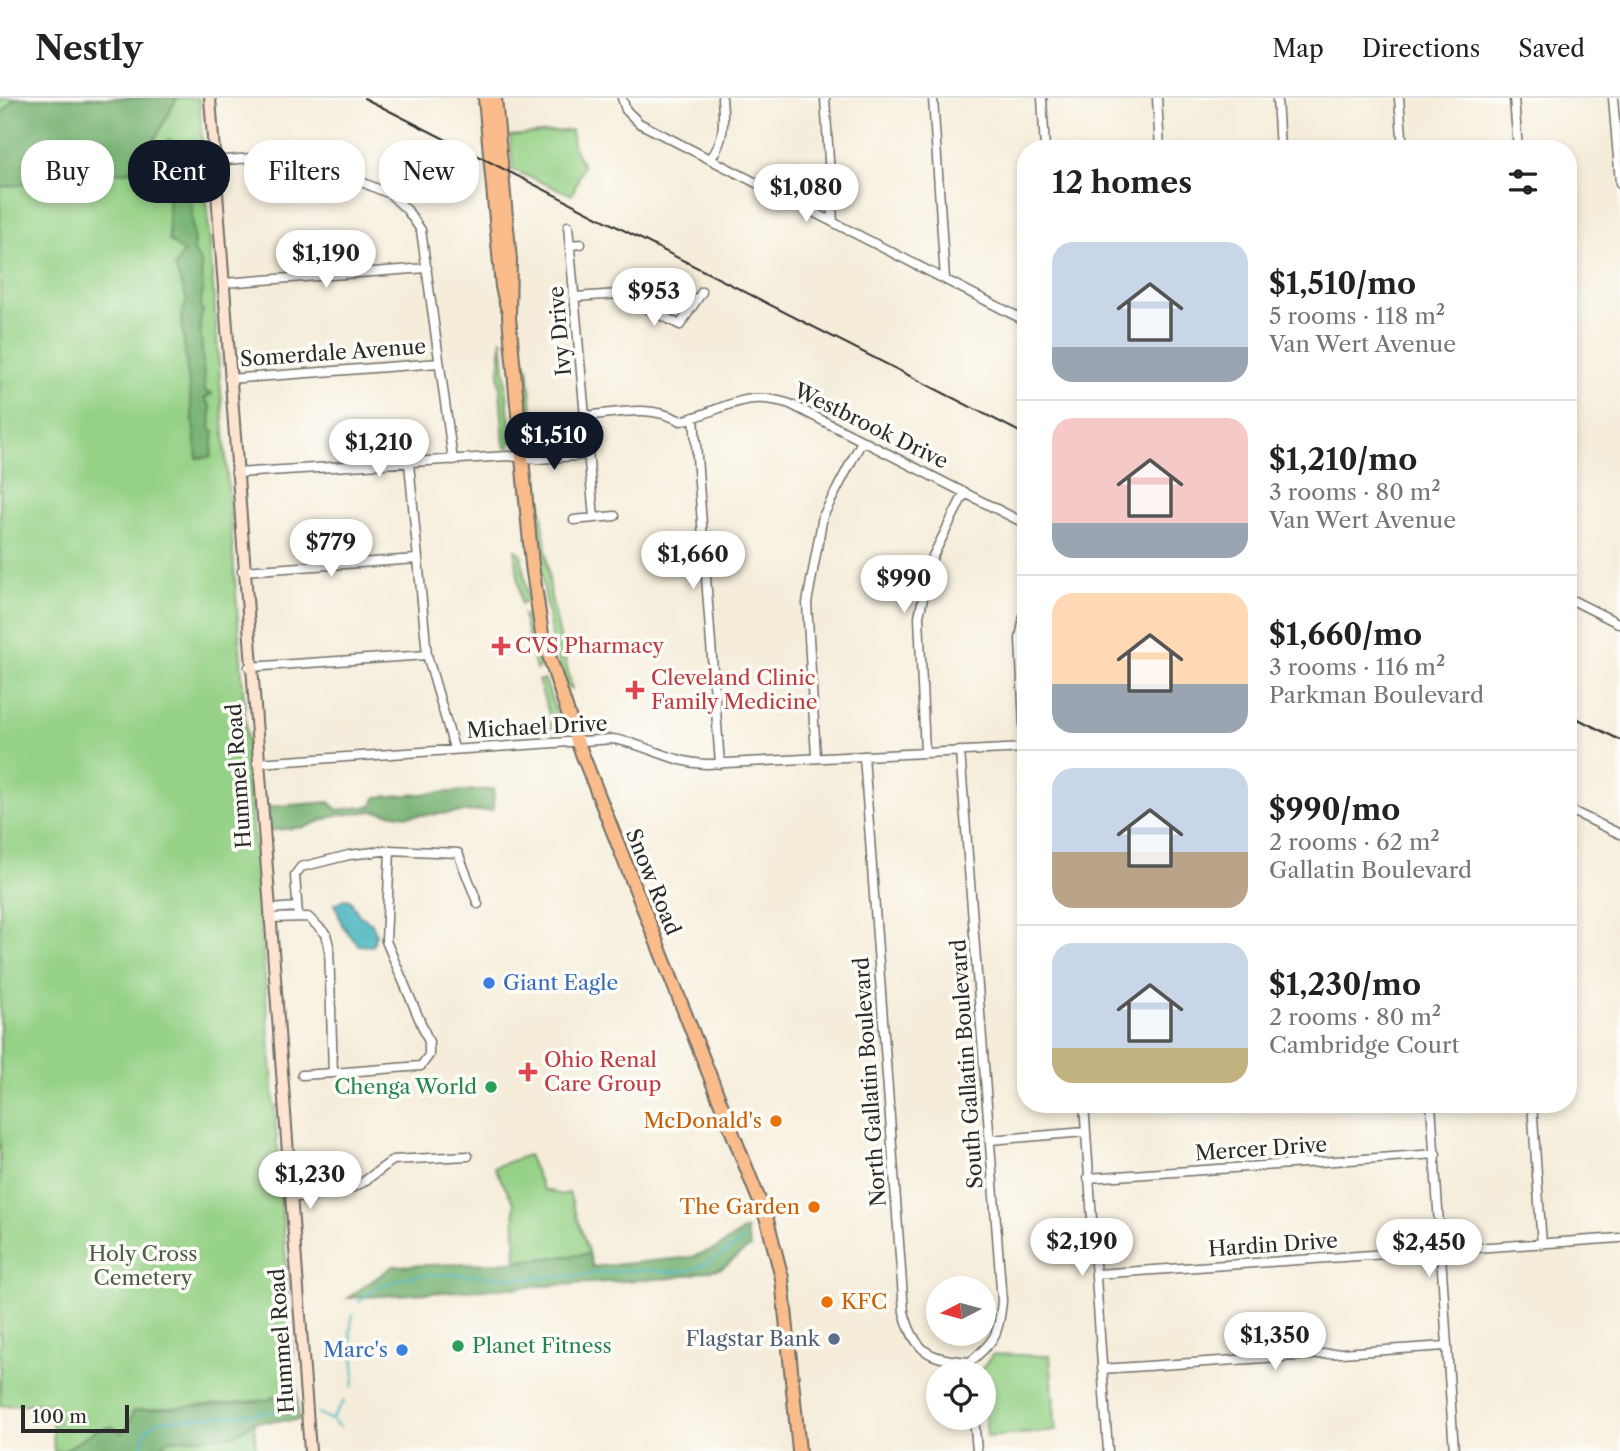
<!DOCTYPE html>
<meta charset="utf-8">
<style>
:root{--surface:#fff;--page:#f6f6f6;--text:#222;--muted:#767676;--line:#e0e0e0;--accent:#111827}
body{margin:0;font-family:"Libre Caslon Text",serif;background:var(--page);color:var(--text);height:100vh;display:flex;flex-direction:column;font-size:26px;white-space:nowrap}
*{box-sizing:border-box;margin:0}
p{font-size:23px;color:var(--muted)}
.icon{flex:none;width:38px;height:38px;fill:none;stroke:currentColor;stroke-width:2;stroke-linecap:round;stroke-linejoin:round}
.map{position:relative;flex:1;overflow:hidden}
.drawer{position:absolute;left:1017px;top:42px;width:560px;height:973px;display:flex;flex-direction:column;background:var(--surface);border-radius:28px;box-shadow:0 4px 10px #0003}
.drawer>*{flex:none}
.guide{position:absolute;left:21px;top:42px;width:665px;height:63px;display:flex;gap:14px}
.needle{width:46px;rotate:264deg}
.fabs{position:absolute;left:926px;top:1178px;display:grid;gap:14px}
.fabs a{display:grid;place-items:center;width:70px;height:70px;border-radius:50%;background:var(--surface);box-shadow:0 4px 10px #0003;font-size:35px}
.scale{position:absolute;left:21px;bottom:18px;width:108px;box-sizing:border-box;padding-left:7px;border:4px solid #2b2b2b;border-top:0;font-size:19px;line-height:24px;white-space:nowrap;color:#2b2b2b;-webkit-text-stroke:5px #fdfcf7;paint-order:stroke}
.price{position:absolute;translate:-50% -60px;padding:0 16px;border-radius:24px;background:#fff;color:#222;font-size:23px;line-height:46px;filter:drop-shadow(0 2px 4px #0008)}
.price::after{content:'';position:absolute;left:50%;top:42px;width:21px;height:16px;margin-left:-10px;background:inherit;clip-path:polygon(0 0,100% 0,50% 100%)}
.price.selected{background:var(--accent);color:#fff}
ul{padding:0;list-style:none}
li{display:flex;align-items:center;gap:21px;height:175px;padding:0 35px}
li+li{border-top:2px solid var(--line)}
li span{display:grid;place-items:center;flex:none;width:196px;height:140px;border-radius:21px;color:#555}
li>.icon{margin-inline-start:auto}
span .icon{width:84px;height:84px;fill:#fffc;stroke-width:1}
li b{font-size:30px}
h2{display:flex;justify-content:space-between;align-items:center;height:84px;padding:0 35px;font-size:30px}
.tag{padding:0 24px;border-radius:28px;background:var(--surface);box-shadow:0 4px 10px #0003;font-size:24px;line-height:63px}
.tag.selected{background:var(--accent);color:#fff}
header{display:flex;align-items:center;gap:42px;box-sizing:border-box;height:98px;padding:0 35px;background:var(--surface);border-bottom:2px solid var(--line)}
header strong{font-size:33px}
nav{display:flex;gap:38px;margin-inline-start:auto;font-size:24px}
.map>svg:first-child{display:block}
.green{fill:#95d186;stroke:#607e58;stroke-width:2}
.forest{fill:#78b373;stroke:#526f4f;stroke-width:2}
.water{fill:#43b2bd;stroke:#376e74;stroke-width:2}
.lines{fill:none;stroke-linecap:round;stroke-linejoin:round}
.stream{stroke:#43b2bd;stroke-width:2}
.street-casing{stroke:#726f68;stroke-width:11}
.secondary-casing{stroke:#726f68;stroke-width:14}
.primary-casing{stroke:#726f68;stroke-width:16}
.street{stroke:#fff;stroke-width:8}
.secondary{stroke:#fde4d0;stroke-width:10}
.primary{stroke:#f9bc8a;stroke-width:12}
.rail{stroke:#2b2b2b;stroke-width:2}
.health-dot{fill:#e0444e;stroke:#fdfcf7;stroke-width:2.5}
.shop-dot{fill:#3f7fe0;stroke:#fdfcf7;stroke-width:2.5}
.leisure-dot{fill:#2e9e5b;stroke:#fdfcf7;stroke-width:2.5}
.food-dot{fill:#e8710a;stroke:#fdfcf7;stroke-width:2.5}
.service-dot{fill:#5c6f8a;stroke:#fdfcf7;stroke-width:2.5}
.labels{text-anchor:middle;stroke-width:7;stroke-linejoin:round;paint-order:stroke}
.street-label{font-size:21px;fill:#2b2b2b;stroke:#fdfcf7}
.health-label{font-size:21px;fill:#be3a42;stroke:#fdfcf7;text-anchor:start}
.shop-label{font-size:21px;fill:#366cbe;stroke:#fdfcf7;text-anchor:start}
.leisure-label{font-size:21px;fill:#27864d;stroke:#fdfcf7;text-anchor:end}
.food-label{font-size:21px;fill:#c56008;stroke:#fdfcf7;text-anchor:end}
.park-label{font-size:21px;fill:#4b5d46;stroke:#fdfcf7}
.service-label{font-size:21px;fill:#4e5e75;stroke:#fdfcf7;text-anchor:end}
</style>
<header>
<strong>Nestly</strong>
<nav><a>Map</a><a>Directions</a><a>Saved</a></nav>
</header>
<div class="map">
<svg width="1620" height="1353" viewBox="0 0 1620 1353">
<rect width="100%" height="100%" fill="#fdfcf7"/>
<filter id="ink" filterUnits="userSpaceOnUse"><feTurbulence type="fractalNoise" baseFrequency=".0143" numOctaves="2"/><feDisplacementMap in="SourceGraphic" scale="14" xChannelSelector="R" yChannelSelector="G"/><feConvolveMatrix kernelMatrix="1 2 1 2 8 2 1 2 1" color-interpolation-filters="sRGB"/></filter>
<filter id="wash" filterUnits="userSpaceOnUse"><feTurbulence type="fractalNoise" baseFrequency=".00686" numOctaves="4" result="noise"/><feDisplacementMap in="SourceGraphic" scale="28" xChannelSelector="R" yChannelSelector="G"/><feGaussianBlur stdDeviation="1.57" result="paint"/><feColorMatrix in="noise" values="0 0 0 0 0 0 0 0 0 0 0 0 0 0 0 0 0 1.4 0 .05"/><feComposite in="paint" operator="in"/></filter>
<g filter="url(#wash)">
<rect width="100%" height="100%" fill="#f5edda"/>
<path class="green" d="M0,0H199L297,1312L134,1321L135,1353H54L51,1305L0,1308Z
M571,32L573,47L583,68L572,97L513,72L510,38Z
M502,240L511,343L509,350L504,347L499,276Z
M528,269L535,344L529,347L523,271Z
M537,371L551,499L572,591L565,588L551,535L540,467Z
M515,451L521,455L528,503L521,506Z
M523,517L530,519L541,568L536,572Z
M538,582H545L558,621V634H551V622Z
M528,1057L543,1091L561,1097L569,1095L589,1156L516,1163L514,1105L494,1069Z
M993,1256L1050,1258L1056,1333L987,1339L981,1272Z
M254,1324L256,1353H156L169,1342L234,1337Z"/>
<path class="forest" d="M15,0H177L138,72L0,89V18Z
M169,41L182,53L188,44L195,71L190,80L194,153L201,165L203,192L200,211L203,212L200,224L205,293L212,296L205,300L211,310L210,331L214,334L211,359L197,360L181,218L187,202L175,169L183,154L169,142L168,96L157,56Z
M494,691L493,712L408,718L373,713L334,718L305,729L268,733L266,709L330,704L337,712L371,708L377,699Z
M746,1131L750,1149L722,1170L673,1180L348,1200L393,1168L499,1165L589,1156L593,1169L692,1159L717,1150Z
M296,1289L299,1322L254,1324L234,1337L169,1342L156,1353H64L94,1333L112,1328L122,1335L129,1329L133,1313L268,1302Z"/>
<path class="water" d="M344,801L350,802L359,817L372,825L376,835L373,848L358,847L342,827L335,806Z"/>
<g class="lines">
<path class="stream" d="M359,1204C402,1160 479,1182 534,1180C568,1179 602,1174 636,1172C654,1171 670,1177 689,1172C710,1166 728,1153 745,1141
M352,1290C360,1268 345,1243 353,1217
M318,1315L331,1322L344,1303
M333,1323L340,1330
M140,1353L146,1333L157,1323L298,1312"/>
</g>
</g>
<g filter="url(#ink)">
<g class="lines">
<defs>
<path id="street" d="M622,0L626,12L639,25L1026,223
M825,0L833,124
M933,0L945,181
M1042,0L1045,51
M1157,0L1160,51
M1277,0L1280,51
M1399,0L1403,51
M1514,0L1518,51
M1613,0L1620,85
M710,61C725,44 724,22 722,0
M214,63L278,58L314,64L390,96L407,112L421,132L453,362
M568,128L594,420
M570,147L581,146
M223,185L427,170
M575,199L619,196L680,227L702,194
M229,281L439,265
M584,318C621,315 647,306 681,323C726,312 741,291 790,306L1026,426
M694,319L720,666
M525,358L586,349
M409,365L427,557L454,650
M236,375L508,358L538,361L587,357
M574,422L615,418
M242,473L417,461
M1568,500L1620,526
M249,569L427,557
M1025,650L1020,541L1026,506
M960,653L1002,1203C999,1236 995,1243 970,1264
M925,655L919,518L932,460L965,394
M864,658L904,1214C915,1255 929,1261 970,1264
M816,659L807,505L823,418L862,343
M257,665L613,641C646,646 672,665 706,666L1026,650
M1568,711L1620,736
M269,811L297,809
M298,818L295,777L301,769L349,757L390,752L458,755L478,806
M269,820L308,819L326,836L329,848L333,975L421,968L429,957V944L386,843L390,752
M302,977L333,975
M1084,1006L1108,1353
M1431,1006L1454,1353
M1532,1006L1542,1147
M990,1042L1085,1034
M1088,1080L1436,1056
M290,1095L299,1099L349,1091L362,1085L393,1062L468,1058
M290,1095C301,1088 316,1085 327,1093
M1096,1176L1620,1140
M1102,1271L1446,1248
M974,1320L977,1353"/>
<path id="secondary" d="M210,0L310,1353"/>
<path id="primary" d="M485,0L502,189L507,209
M495,0L510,162L509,219L521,349L532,467L542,536L577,643L767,1122L782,1180L799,1353"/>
</defs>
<use href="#street" class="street-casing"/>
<use href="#secondary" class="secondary-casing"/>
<use href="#primary" class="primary-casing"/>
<use href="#street" class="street"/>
<use href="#secondary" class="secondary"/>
<use href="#primary" class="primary"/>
<path class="rail" d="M364,0L1026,337
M1568,616L1620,642"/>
</g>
</g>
<g class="health-dot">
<path d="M497.5 537.5h7v7h7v7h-7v7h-7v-7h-7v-7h7z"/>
<path d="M631.5 581.5h7v7h7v7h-7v7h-7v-7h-7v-7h7z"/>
<path d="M524.5 963.5h7v7h7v7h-7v7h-7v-7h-7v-7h7z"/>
</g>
<g class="shop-dot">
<circle cx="489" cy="885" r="7"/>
<circle cx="402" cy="1252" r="7"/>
</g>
<g class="leisure-dot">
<circle cx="491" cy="989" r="7"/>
<circle cx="458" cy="1248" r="7"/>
</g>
<g class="food-dot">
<circle cx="776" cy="1023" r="7"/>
<circle cx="814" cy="1109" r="7"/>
<circle cx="827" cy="1204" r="7"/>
</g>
<circle class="service-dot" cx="834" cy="1241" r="7"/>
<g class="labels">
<g class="street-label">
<text transform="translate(560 233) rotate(-95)" y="7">Ivy Drive</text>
<text transform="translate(333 255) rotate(-4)" y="7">Somerdale Avenue</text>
<text transform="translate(871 328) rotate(26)" y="7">Westbrook Drive</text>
<text transform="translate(537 629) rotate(-3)" y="7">Michael Drive</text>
<text transform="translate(239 678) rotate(-94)" y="7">Hummel Road</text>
<text transform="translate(653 784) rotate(68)" y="7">Snow Road</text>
<text transform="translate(967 966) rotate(-94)" y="7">South Gallatin Boulevard</text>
<text transform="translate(870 984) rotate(-94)" y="7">North Gallatin Boulevard</text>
<text transform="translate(1261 1051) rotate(-4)" y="7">Mercer Drive</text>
<text transform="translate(1273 1147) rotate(-4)" y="7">Hardin Drive</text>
<text transform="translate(282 1243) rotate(-94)" y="7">Hummel Road</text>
</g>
<g class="health-label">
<text x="515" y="555">CVS Pharmacy</text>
<text x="651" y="587">Cleveland Clinic<tspan x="651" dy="24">Family Medicine</tspan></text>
<text x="544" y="969">Ohio Renal<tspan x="544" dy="24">Care Group</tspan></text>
</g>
<g class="shop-label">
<text x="503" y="892">Giant Eagle</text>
<text x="388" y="1259" text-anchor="end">Marc's</text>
</g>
<g class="leisure-label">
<text x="477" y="996">Chenga World</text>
<text x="472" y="1255" text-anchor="start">Planet Fitness</text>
</g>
<g class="food-label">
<text x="762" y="1030">McDonald's</text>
<text x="800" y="1116">The Garden</text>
<text x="841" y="1211" text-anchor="start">KFC</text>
</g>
<g class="park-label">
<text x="143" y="1163">Holy Cross<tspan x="143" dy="24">Cemetery</tspan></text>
</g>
<g class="service-label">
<text x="820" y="1248">Flagstar Bank</text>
</g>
</g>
</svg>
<div class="fabs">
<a><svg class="needle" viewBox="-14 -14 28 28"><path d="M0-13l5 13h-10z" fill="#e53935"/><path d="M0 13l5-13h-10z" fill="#767676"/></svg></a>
<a><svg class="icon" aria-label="locate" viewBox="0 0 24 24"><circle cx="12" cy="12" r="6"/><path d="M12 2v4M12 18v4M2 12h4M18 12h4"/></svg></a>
</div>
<div class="scale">100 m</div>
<b class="price" style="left:806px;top:126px">$1,080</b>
<b class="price" style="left:326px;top:192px">$1,190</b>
<b class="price" style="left:654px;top:230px">$953</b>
<b class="price selected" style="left:554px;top:374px">$1,510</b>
<b class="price" style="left:379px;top:381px">$1,210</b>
<b class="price" style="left:331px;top:481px">$779</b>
<b class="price" style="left:693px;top:493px">$1,660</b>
<b class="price" style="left:904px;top:517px">$990</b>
<b class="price" style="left:310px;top:1113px">$1,230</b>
<b class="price" style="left:1082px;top:1180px">$2,190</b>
<b class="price" style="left:1429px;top:1181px">$2,450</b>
<b class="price" style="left:1275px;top:1274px">$1,350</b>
<div class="guide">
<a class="tag">Buy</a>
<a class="tag selected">Rent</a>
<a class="tag">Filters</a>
<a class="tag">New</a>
</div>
<section class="drawer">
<h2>12 homes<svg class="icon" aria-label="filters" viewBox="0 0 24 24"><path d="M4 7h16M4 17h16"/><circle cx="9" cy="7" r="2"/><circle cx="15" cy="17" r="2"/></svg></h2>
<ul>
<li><span style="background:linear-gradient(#c9d6e8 75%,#9aa5b1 0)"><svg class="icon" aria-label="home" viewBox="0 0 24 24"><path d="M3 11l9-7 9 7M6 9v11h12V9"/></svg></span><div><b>$1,510/mo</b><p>5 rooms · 118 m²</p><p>Van Wert Avenue</p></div></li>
<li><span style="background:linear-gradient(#f6c9c9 75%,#9aa5b1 0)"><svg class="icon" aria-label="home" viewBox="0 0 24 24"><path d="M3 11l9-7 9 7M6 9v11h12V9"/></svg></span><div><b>$1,210/mo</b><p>3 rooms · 80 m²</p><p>Van Wert Avenue</p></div></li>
<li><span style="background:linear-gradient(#ffd9b3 65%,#9aa5b1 0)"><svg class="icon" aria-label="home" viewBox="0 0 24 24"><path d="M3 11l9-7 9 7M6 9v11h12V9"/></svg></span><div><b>$1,660/mo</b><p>3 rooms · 116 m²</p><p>Parkman Boulevard</p></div></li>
<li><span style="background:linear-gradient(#c9d6e8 60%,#b9a48a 0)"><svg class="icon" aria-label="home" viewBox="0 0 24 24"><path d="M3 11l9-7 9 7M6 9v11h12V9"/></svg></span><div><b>$990/mo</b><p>2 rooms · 62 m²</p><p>Gallatin Boulevard</p></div></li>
<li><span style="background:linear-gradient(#c9d6e8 75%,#c2b280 0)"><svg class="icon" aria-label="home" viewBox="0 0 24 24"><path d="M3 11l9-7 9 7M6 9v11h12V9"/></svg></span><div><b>$1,230/mo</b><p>2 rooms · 80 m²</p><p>Cambridge Court</p></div></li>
</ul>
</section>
</div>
